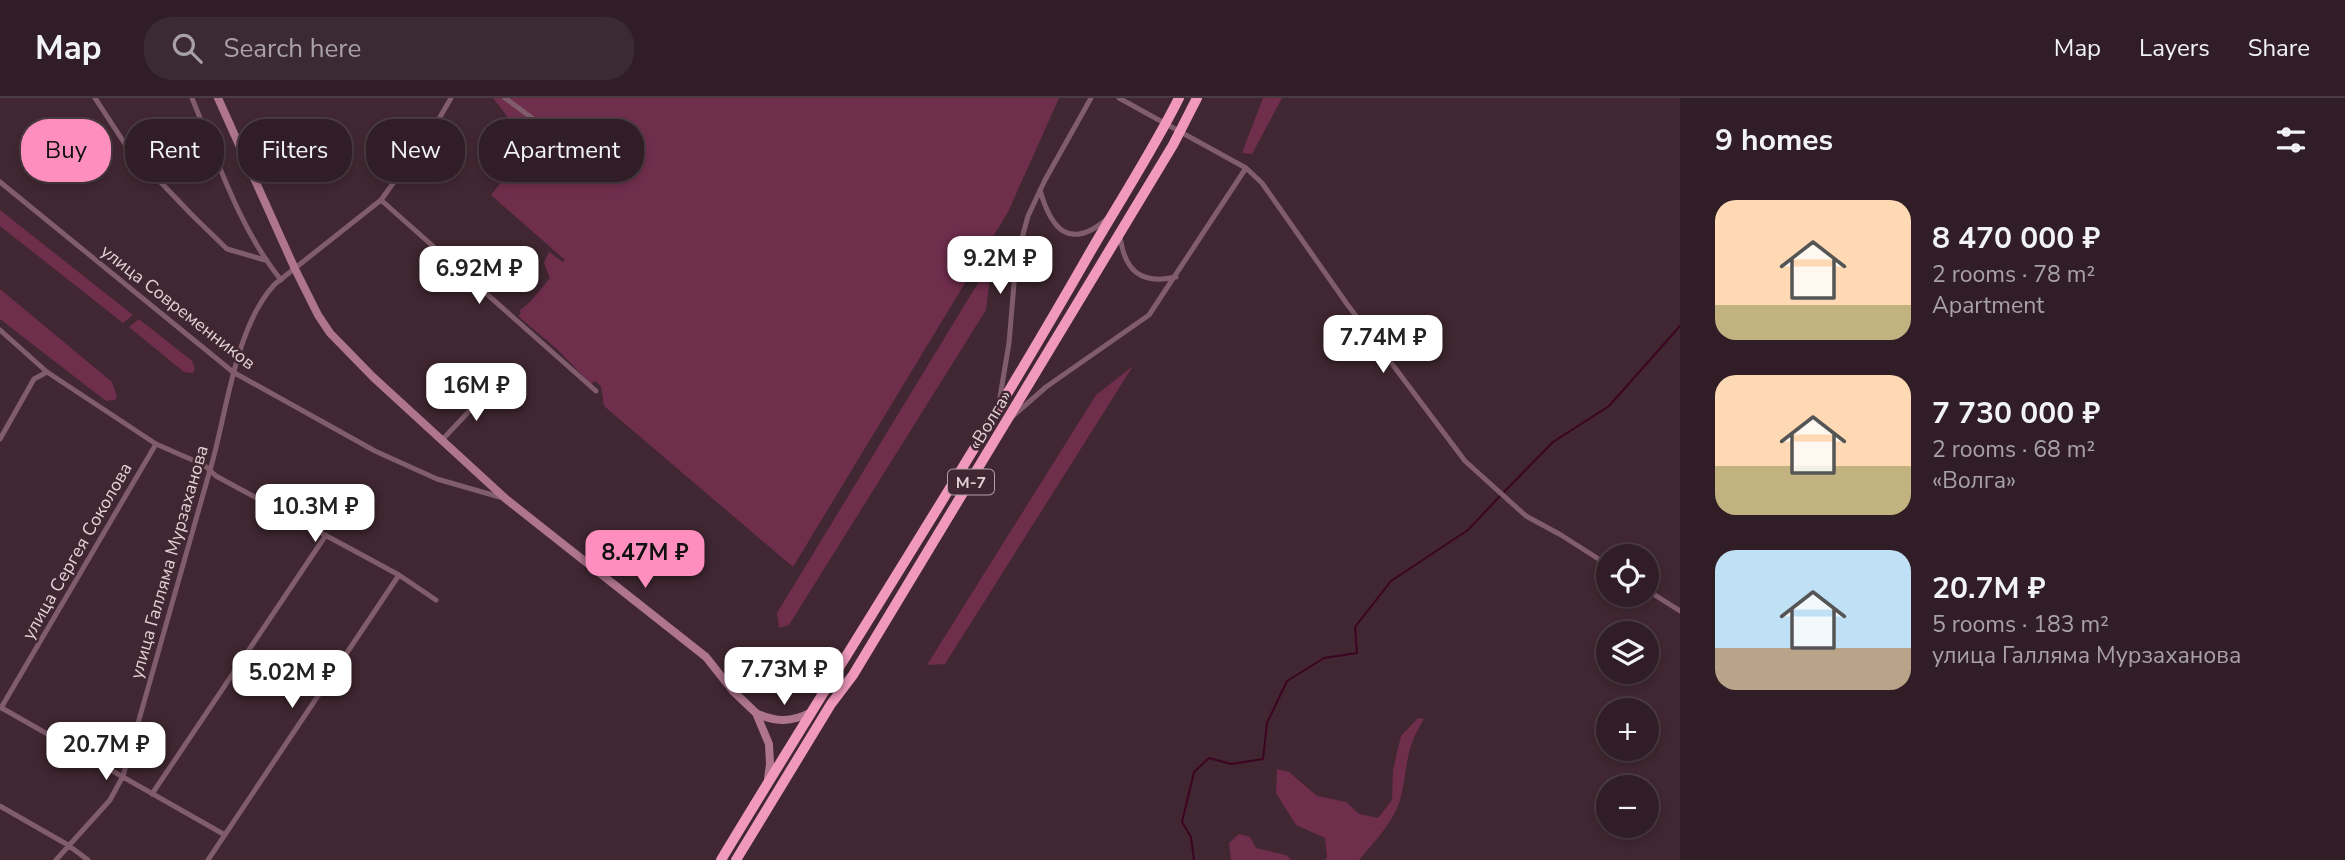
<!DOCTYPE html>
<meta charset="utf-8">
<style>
:root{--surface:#301d25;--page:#3c2a32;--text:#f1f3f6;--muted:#a8a2a7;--line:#4b3b42;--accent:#fe8ebe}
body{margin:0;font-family:"Nunito Sans",sans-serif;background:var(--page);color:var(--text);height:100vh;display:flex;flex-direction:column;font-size:26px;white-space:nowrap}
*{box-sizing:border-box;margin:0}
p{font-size:23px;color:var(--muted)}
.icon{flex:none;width:38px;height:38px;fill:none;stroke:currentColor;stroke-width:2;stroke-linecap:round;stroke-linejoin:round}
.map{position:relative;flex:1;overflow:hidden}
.drawer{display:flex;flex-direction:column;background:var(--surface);width:665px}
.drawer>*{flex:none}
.guide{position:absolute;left:21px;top:21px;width:665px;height:63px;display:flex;gap:14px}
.tools{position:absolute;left:1596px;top:446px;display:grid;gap:14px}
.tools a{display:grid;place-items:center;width:63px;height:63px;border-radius:50%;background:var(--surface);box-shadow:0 4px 10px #0003,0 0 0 2px var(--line);font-size:35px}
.price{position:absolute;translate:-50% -60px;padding:0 16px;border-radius:14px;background:#fff;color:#222;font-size:23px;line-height:46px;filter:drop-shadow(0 2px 4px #0008)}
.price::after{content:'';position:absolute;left:50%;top:42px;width:21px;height:16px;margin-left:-10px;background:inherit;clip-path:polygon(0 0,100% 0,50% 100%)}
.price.on{background:var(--accent);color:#111}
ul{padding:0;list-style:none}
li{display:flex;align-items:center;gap:21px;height:175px;padding:0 35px}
li span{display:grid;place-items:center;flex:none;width:196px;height:140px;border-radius:21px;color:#555}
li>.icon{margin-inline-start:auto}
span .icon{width:84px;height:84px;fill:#fffc;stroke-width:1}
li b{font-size:30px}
h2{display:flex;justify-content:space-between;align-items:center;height:84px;padding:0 35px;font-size:30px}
.pill{padding:0 24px;border-radius:28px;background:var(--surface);box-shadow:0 4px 10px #0003,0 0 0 2px var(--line);font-size:24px;line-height:63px}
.pill.on{background:var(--accent);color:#111}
header{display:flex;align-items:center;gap:42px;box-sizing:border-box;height:98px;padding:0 35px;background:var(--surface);border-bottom:2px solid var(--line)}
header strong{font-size:33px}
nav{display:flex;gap:38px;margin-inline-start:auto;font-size:24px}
.search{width:490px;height:63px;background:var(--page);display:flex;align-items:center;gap:18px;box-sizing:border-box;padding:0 24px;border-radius:28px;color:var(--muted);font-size:26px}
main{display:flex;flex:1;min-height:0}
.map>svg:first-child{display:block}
.green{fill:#702e4d}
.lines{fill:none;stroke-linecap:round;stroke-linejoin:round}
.stream{stroke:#3d0422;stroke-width:2}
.street{stroke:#815d6b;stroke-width:5}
.secondary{stroke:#ae758c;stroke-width:8}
.highway{stroke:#f199bd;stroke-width:10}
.labels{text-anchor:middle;stroke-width:5;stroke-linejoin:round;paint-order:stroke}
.shield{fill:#402731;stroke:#b19fa6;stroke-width:2}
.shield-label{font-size:16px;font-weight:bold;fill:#e2d2d8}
.street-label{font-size:18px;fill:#e2d2d8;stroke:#402731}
</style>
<header>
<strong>Map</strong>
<div class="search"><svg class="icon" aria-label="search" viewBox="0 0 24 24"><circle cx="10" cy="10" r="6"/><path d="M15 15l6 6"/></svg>Search here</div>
<nav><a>Map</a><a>Layers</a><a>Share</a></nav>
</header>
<main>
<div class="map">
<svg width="1680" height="762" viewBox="0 0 1680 762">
<rect width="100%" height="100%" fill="#402731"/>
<path class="green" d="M493,0H1059L1008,114L793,469L604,308L601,288L595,283L591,286L557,251L518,218L521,215L519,213L530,204L550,180L544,165L549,154L563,164L565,162L491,97L530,48Z
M1263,0H1282L1252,56L1242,55Z
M0,112L133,217L123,225L0,128Z
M992,162L986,212L789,527L779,530L777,515Z
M0,191L112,284L117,298L115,302L106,303L0,221Z
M139,221L192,263L195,271L193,275L184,274L129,229Z
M1133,268L945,566L927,567L1096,297Z
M1418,620L1424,621C1404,653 1409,665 1401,698C1395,723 1375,743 1359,762H1325L1327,759L1325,740L1296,727L1276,695L1277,671L1289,674L1317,698L1346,704L1359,716L1378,720L1392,702L1393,672L1401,638Z
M1239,736L1250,739L1256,750L1286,757L1292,762H1231L1229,745Z"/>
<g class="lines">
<path class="stream" d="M1504,394L1553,344L1609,308L1680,228
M1194,762L1191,739L1182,724L1194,674L1209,660L1231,666L1263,661L1267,625L1287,583L1324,560L1357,555L1355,529L1391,483L1468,432L1500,398"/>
<path class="street" d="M95,0L127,49L192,117L227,151L265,162
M192,0C217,61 239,130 281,182
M505,0L555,37
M1119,0L1246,70L1262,85L1347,206L1465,363L1526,418L1561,437L1608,467
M0,84L233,274L375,353L437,381L503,400
M1040,92C1051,131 1069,153 1107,121
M381,102L596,293
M1120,137C1124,173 1141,187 1176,179
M0,232L47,274L156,346L204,367L216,378L399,477L436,502
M999,305L1009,245L1016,162L1028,118L1045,82L1091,0
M1013,318L1046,289L1149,217L1246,70
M0,341L34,281L47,274
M442,342L491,290
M1647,492L1680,513
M0,609L225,737
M1,610L156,346
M152,696L326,437
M0,708L68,747L88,762
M56,762L110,702L123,678C153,574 183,470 212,365C227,312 236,227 275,186L381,102L436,26L451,0
M208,762L399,477"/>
<path class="secondary" d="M218,0L295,171L318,217L330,235L373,279L506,401L706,559L733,593L756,615L769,646L770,666L768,681
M756,615C777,625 791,624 812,614"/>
<path class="highway" d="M721,762C844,558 974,358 1092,151C1121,101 1153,52 1179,0
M736,762L831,606L853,577L1173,47L1197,0"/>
</g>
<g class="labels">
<rect class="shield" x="948" y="371.5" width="46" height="25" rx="5"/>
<g class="shield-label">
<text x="971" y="390">М-7</text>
</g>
<g class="street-label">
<text transform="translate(178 209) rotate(38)" y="6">улица Современников</text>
<text transform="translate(990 322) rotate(-59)" y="6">«Волга»</text>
<text transform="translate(77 453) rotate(-60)" y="6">улица Сергея Соколова</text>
<text transform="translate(169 464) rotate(-74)" y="6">улица Галляма Мурзаханова</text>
</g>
</g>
</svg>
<div class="tools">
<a><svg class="icon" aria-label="locate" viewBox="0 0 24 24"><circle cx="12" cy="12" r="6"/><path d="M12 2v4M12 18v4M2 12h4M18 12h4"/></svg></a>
<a><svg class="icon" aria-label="layers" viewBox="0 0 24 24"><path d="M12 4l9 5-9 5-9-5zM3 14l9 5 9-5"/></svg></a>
<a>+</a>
<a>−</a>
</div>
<b class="price" style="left:1000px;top:198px">9.2M ₽</b>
<b class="price" style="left:479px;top:208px">6.92M ₽</b>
<b class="price" style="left:1383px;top:277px">7.74M ₽</b>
<b class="price" style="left:476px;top:325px">16M ₽</b>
<b class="price" style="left:315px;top:446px">10.3M ₽</b>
<b class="price on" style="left:645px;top:492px">8.47M ₽</b>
<b class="price" style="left:784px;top:609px">7.73M ₽</b>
<b class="price" style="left:292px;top:612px">5.02M ₽</b>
<b class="price" style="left:106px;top:684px">20.7M ₽</b>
<div class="guide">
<a class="pill on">Buy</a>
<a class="pill">Rent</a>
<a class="pill">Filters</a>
<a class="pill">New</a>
<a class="pill">Apartment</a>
</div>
</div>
<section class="drawer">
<h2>9 homes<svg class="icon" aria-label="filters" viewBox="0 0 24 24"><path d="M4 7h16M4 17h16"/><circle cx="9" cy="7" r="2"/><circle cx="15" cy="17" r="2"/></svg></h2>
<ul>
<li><span style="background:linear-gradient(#ffd9b3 75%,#c2b280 0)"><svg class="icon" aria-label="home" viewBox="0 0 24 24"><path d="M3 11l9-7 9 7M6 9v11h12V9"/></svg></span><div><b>8 470 000 ₽</b><p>2 rooms · 78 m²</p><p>Apartment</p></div></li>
<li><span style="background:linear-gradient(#ffd9b3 65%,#c2b280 0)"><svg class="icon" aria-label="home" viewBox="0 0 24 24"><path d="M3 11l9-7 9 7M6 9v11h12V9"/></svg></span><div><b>7 730 000 ₽</b><p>2 rooms · 68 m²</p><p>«Волга»</p></div></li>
<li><span style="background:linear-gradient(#bfe0f5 70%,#b9a48a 0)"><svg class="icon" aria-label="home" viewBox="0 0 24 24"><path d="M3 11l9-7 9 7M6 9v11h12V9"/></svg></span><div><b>20.7M ₽</b><p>5 rooms · 183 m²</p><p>улица Галляма Мурзаханова</p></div></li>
</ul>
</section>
</main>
